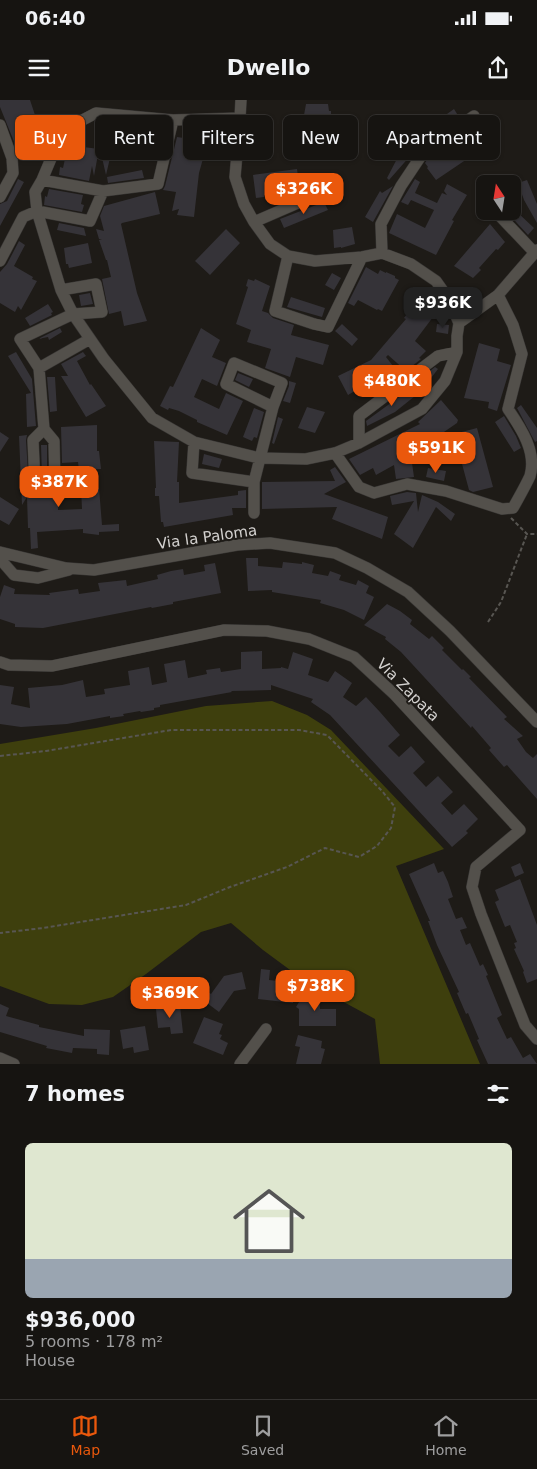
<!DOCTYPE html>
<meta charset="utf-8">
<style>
:root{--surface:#161411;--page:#23211f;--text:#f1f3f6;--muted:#9e9e9f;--line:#353331;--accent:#ea580c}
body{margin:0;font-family:"DejaVu Sans",sans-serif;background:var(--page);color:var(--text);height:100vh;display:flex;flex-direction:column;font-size:19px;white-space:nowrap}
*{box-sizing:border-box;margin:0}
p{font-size:16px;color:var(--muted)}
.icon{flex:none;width:28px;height:28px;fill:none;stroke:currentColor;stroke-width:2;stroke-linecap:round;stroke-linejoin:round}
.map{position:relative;height:964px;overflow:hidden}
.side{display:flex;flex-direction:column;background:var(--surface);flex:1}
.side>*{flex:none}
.guide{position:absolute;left:15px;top:15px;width:508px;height:45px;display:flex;gap:10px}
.needle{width:32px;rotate:348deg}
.tools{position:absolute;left:476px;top:75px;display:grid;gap:10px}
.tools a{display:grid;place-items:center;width:45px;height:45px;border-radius:8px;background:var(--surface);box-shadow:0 1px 4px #0004,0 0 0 1px var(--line);font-size:25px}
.price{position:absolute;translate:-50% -42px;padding:0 11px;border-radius:10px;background:var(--accent);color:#fff;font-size:16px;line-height:32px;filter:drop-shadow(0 1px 2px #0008)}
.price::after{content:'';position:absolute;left:50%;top:30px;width:15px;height:11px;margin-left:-8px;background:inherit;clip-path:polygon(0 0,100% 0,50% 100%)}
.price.selected{background:#222;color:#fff}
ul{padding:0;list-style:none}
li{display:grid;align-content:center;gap:10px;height:265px;padding:0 25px}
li+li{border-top:1px solid var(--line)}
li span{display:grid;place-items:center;height:155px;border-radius:8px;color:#555}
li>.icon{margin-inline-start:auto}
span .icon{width:90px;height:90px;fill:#fffc;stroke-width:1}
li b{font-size:21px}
h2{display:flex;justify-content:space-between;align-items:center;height:60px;padding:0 25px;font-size:21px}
.tag{padding:0 18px;border-radius:8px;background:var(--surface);box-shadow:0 1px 4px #0004,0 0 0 1px var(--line);font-size:18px;line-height:45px}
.tag.selected{background:var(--accent);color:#fff}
.status{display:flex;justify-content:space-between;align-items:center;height:35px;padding:0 25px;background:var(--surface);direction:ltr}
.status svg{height:14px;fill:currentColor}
header{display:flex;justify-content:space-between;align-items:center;height:65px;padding:0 25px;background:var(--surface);font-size:22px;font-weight:700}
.tabs{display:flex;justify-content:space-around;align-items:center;height:70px;border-top:1px solid var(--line);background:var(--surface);font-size:14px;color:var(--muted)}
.tabs a{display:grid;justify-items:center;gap:2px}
.tabs .selected{color:var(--accent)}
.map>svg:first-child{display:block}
.green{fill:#3e3f0d}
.building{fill:#353338}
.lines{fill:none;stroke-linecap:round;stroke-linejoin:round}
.minor-casing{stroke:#393735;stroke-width:12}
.path{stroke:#585652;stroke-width:2;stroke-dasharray:4 2.5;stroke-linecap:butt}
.minor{stroke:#53504b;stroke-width:11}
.labels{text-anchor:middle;stroke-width:4;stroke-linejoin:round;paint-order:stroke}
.street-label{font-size:15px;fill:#d3d1cf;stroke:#1e1b17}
</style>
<div class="status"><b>06:40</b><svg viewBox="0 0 49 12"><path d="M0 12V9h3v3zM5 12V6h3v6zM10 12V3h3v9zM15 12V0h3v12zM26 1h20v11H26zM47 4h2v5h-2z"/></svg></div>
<header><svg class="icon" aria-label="menu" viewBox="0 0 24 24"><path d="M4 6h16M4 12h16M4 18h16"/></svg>Dwello<svg class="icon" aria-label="share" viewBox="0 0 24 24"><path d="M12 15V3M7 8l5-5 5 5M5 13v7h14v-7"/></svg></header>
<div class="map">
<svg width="537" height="964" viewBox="0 0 537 964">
<rect width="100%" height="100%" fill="#1e1b17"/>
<path class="green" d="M272,601L307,615L331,630L444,749L396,766L480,964H380L375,919L305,881L263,850L231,823L201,832L146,874L113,897L82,905L49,904L0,886V644L96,628L206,606Z"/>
<path class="building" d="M0,0H30L38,24H37L40,34H38L40,38L29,42L28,39L15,44L0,7Z
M306,4H328L329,11H331V26L310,27V26H303V16L304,15Z
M454,9L459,17L427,39L426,38L389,80L387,78L400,53L413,38Z
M109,22L151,27V26L160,27L159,33L162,34L156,61L144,59L146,49L114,41L106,75L100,49H104L107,24L109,25Z
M486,23L489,28L476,37L484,50L475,57L473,55L436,80L427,68L428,67L425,63L427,60L431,57L432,59Z
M185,32L208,35L206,40L208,41L199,73L194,117L177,115L179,109L172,111L176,92L163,90L165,86L177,37L184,38Z
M68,45L99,49L94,76L92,66L89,81L59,75L60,67L63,68Z
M297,69L300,89L264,95V97L256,98L253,75Z
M142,70L144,78L108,83L107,77Z
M18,79L24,82L0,126V104L7,101Z
M415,79L420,82L415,93L437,103L442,93L447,95L444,91L447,84L467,95L452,120L454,121L436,155L389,133L397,114L425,128L434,110L411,100L408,105L401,102Z
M527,80L537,104V123L524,100L518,83Z
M393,86L373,122L365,117L380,91L382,93Z
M49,89L83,95L81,104L84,105L82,112L44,105L45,96L47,97Z
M155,92L160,114L122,123L121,124L137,193L147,221L124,226L121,211L109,214L102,179L111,177L107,160H106L99,140H102L99,139L96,129L104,131L100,116L104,106Z
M324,102L328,110L284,128L280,119Z
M506,111H516L534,128L528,135Z
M59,123L84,128L86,136L57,130Z
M490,124L505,142L498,150L496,149L479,168L481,170L473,178L454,166Z
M352,127L355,144L341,148V147L334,148L333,130Z
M226,129L240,143L210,175L195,161Z
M19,141L25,145L14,166L33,177L32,179L37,181L21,210L18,206L15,212L0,203V172L7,164Z
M88,143L92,163L69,168L68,164H66L64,148Z
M366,167L378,174L380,170L386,173V172L395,176V178L399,180L382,211L378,209L377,210L358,200L354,206L348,203Z
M332,173L341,178L334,190L325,185Z
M248,179L254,181L255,179L270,186L262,211L268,213L273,218L294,225L291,235L329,245L323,265L296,257L290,277L265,268L271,249L247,242L251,230L236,224L248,187L246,186Z
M90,193L93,204L81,206L79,195Z
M421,195L439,209L415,241L426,251L419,258L421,259L406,271L388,255L386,257L400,275L372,296L365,285L348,295L338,276L371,260L406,219L404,218Z
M291,197L325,208L322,217L287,207Z
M48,204L53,212L51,213L52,215L30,226L25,218Z
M342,224L358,239L352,246L335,231Z
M437,224L449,225L448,234L436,232Z
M60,228L62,232L49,240L48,237L38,239Z
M201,228L220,240L212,257L226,263L217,286L202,279L194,297L219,309L226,293L243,301L227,335L197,322V320L179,311L169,308L168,310L160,306L170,286L173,287Z
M479,243L500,249L497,261L511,265L497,311L488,308L489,302L464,298Z
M16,252L32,279L36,326L27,327L26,294L31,293L8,256Z
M83,252L86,256L77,261L90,285L91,284L106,306L86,317L61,276H68L61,264Z
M435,267L438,269L425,286L418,280Z
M238,273L253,279L249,287L235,280Z
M47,277H55L57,311L50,312Z
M289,281L296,283L290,303L283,301L289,286Z
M410,289L415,296L395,312L367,326L366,321Z
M441,300L458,320L457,323L428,343L425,348L411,356L414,377L396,379L394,365L376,375L373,368L360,375L349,359L420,324L418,322Z
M521,305L537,328V341L535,342L517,308Z
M307,307L325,312L315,333L298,328Z
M254,308L264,312L257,338L254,337L252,341L243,337Z
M504,316L516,336L521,348L514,352L495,322Z
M278,317L283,319L274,344L272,343Z
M97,325V351H99L101,369L79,370L78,362L62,363L61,327Z
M477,328L493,387L473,392L469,390L454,334Z
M0,332L9,338L0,352Z
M27,335L26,340L29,389L35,392H52V395L58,394V410L82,409L81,388H99L102,425L119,424V431L99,432V435L83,433V429L37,432L38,448L31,449L30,428H28L27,397L22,405L19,336Z
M154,341L179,342L177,382H179V403L238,395V391L246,390V408H232L233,415L164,427L163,422H161L159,396H155V388H156Z
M41,345H47V378H42Z
M204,354L222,359L219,368L202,364Z
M335,367L346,382L324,394L388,417L382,439L332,419L337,407L262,409V382L335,381L330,370Z
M428,368L446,371L444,381L426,377Z
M407,392L416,393L418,412L422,395L438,402L455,414L451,421L436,407L413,448L394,434L414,401L392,405L390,396Z
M0,397L19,409L9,425L0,420Z
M246,458H258V466L282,468L283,462L302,464V462L314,465L312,473L328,476L330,471L341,475L339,480L356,485L358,480L369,486L366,493L374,497L364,520L344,510L320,503L321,500L272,492V490L248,491Z
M215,463L221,493L173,502V504L152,508L151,507L43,528L15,527V524L0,519V497L4,485L15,489L14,494L50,495L49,493L78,489L79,494L100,491L98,483L126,480L127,486L158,479L157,475L171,471L183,469L184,475L205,471L204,465Z
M387,504L400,511L412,520L410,524L429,539L432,536L444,548L442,550L462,570L463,569L471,577L469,578L507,617L504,619L523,636L517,639L526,652L533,658L537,654V699L507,665L504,667L489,650L491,648L472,626L471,628L401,552L385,539L386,537L364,525Z
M262,551V569L281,568V567L288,569L293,552L313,559L308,575L328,582L335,571L352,583L343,597L356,606L366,597L380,612L400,635L388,646L399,657L411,646L425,662L413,673L426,687L438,676L453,692L441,703L452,715L464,704L478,719L466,731L468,733L452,747L330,615L311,602L313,599L271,585V590L231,591L232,592L160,605V607L154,608V610L141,612L140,611L123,614L124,616L110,618V616L67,624L21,627L0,624V585L14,587L11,604L30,608L28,588L62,585L83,580L86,597L105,594L104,589L130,585L128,571L149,567L152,585L167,582L164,564L185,560L188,578L207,574L206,570L220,568L221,572L241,569V552Z
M434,763L438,773L443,771L448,782L453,797L448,799L456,819L462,817L467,828L460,830L466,845L470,843L480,866L483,864L488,875L486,876L502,915L497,918L507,939L511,937L523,958L530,954L537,964H488L477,940L479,939L468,913L466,914L457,893L459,892L437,845L428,821H430L409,774Z
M520,763L524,773L515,777L511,767Z
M520,779L537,825V879L527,883L523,872L524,871L514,849L516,848L514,843L517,842L510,825L505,827L495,802L499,800L495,790Z
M261,869L270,870L269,880L295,883L293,903L258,899Z
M242,872L246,889L234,891L219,912L203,900L208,892L211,894L224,876Z
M307,889L319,897L320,909H336V926H299V909L296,907Z
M0,904L9,908L6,916L39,925V927L84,936V929L110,930L109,955L97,954V949L73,948L72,953L46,948L47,946L0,932Z
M180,906L183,933L171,934L170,927L158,928L156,909Z
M204,917L223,924L219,934L222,935L220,939L228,943L223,955L193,943Z
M145,926L149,950L134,953L133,947L123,949L120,930Z
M298,935L322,941L321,948L325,949L321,964H296L300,947L295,946Z"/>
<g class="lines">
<defs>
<path id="minor" d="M240,18L173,20L96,13L73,25L58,42L42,80L35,92L37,111L61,190L73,214L104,259L152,318L194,342L259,358L306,359L335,353L359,343L422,309L445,281L457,252V236L459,223L448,198L436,181L411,164L382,153L362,157L315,161L288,156L270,144L254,122L244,104L235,77L240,18L241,0
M0,25L12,58L13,73L0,97
M42,80L103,91L158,84L173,20
M497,113L534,152
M254,122L314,96
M382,153L381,124L401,86L425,50L474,16
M288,156L275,211L314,224L328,227L362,157
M0,161L23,117L37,111L90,121L103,91
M459,223L498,195L537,150
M234,263L282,283L273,307L226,284Z
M39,268L90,239
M44,329L39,268L20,239L73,214L102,212L96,184L61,190
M44,329L54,341L55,385H35L33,340Z
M194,342L192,373L254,382
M359,343V316L438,256L457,252
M335,353L359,387L374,393L407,384L446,391L502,409L513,408C519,397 525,387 530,376C537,352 521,328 508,309L522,254L513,225L498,195
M254,413V382L273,307
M0,452L66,468L94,470L237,445L270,443L335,453L367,468L408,492L450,531L537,622
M0,459L14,475L38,478L69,470
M0,562L9,565L52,566L224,530L267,531L309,539L354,557L394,594L520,730L476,767L472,787L481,814L525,925L537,939
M0,958L14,964
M240,964L266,929"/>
</defs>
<use href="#minor" class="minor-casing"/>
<path class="path" d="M511,418L527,434H537
M488,522L501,502L527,434
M0,656L46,651L171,630H299L327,635L382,691L395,707L391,728L377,746L359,757L325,748L287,767L230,787L186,805L43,828L0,833"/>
<use href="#minor" class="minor"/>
</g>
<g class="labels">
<g class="street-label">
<text transform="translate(207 437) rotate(-8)" y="5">Via la Paloma</text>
<text transform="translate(408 590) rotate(45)" y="5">Via Zapata</text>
</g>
</g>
</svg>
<div class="tools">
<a><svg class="needle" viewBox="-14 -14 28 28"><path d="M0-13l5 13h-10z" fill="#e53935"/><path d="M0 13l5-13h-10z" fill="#9e9e9f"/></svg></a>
</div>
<b class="price" style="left:304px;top:115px">$326K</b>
<b class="price selected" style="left:443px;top:229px">$936K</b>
<b class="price" style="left:392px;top:307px">$480K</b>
<b class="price" style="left:436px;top:374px">$591K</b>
<b class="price" style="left:59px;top:408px">$387K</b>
<b class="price" style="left:315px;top:912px">$738K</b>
<b class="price" style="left:170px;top:919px">$369K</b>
<div class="guide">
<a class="tag selected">Buy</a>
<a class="tag">Rent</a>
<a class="tag">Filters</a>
<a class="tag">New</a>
<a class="tag">Apartment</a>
</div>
</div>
<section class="side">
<h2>7 homes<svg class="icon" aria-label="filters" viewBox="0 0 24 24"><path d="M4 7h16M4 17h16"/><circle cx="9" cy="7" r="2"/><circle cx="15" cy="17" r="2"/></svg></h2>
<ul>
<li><span style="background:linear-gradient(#dfe7d0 75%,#9aa5b1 0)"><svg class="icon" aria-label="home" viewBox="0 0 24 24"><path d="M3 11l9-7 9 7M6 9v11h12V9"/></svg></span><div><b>$936,000</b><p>5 rooms · 178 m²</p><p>House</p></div></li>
</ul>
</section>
<nav class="tabs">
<a class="selected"><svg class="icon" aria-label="map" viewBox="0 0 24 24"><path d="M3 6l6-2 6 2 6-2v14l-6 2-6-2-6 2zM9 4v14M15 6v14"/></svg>Map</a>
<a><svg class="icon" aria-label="saved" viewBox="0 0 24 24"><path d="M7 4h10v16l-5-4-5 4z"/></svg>Saved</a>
<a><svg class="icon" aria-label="home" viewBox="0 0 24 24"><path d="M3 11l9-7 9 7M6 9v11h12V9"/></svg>Home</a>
</nav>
